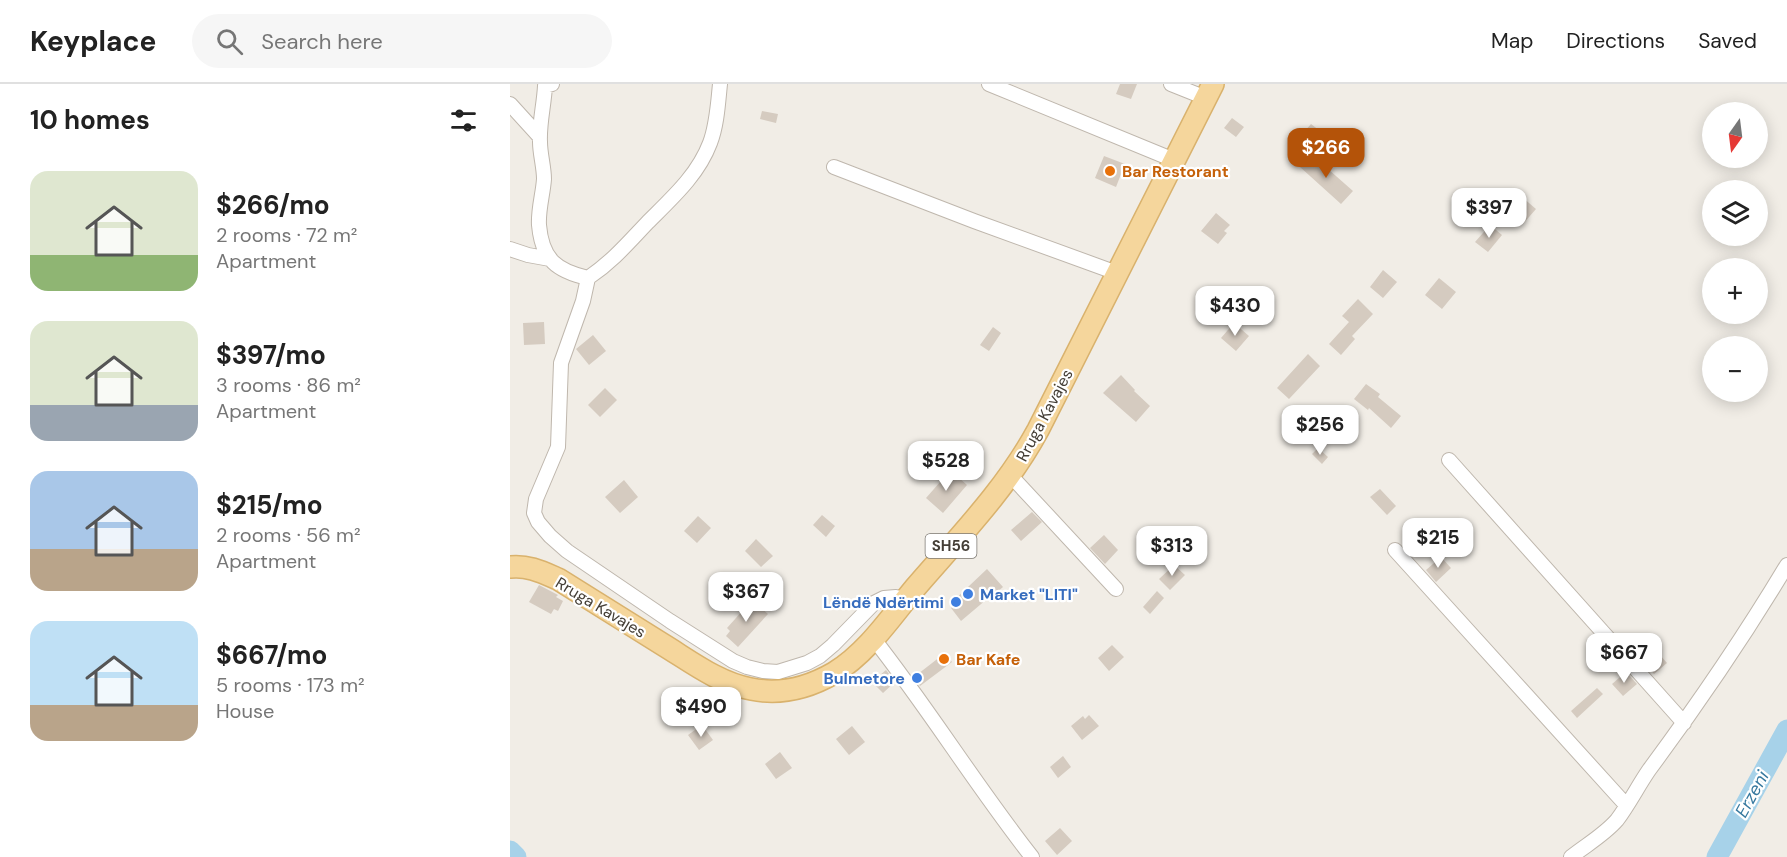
<!DOCTYPE html>
<meta charset="utf-8">
<style>
:root{--surface:#fff;--page:#f6f6f6;--text:#222;--muted:#767676;--line:#e0e0e0;--accent:#b45309}
body{margin:0;font-family:"DM Sans",sans-serif;background:var(--page);color:var(--text);height:100vh;display:flex;flex-direction:column;font-size:22px;white-space:nowrap}
*{box-sizing:border-box;margin:0}
p{font-size:20px;color:var(--muted)}
.icon{flex:none;width:33px;height:33px;fill:none;stroke:currentColor;stroke-width:2;stroke-linecap:round;stroke-linejoin:round}
.map{position:relative;flex:1;overflow:hidden}
.sheet{display:flex;flex-direction:column;background:var(--surface);width:510px}
.sheet>*{flex:none}
.needle{width:39px;rotate:194deg}
.buttons{position:absolute;left:1192px;top:18px;display:grid;gap:12px}
.buttons a{display:grid;place-items:center;width:66px;height:66px;border-radius:50%;background:var(--surface);box-shadow:0 3px 15px #0003;font-size:30px}
.price{position:absolute;translate:-50% -51px;padding:0 14px;border-radius:12px;background:#fff;color:#222;font-size:20px;line-height:39px;filter:drop-shadow(0 2px 3px #0008)}
.price::after{content:'';position:absolute;left:50%;top:36px;width:18px;height:14px;margin-left:-9px;background:inherit;clip-path:polygon(0 0,100% 0,50% 100%)}
.price.on{background:var(--accent);color:#fff}
ul{padding:0;list-style:none}
li{display:flex;align-items:center;gap:18px;height:150px;padding:0 30px}
li span{display:grid;place-items:center;flex:none;width:168px;height:120px;border-radius:18px;color:#555}
li>.icon{margin-inline-start:auto}
span .icon{width:72px;height:72px;fill:#fffc;stroke-width:1}
li b{font-size:26px}
h2{display:flex;justify-content:space-between;align-items:center;height:72px;padding:0 30px;font-size:26px}
header{display:flex;align-items:center;gap:36px;box-sizing:border-box;height:84px;padding:0 30px;background:var(--surface);border-bottom:2px solid var(--line)}
header strong{font-size:28px}
nav{display:flex;gap:33px;margin-inline-start:auto;font-size:21px}
.search{width:420px;height:54px;background:var(--page);display:flex;align-items:center;gap:15px;box-sizing:border-box;padding:0 21px;border-radius:33px;color:var(--muted);font-size:22px}
main{display:flex;flex:1;min-height:0}
.map>svg:first-child{display:block}
.lines{fill:none;stroke-linecap:round;stroke-linejoin:round}
.river{stroke:#a7d2e9;stroke-width:21}
.building{fill:#d5cbc0}
.minor-casing{stroke:#bfb7ad;stroke-width:16}
.primary-casing{stroke:#d9b26d;stroke-width:24}
.minor{stroke:#fff;stroke-width:14}
.primary{stroke:#f5d69c;stroke-width:21}
.food-dot{fill:#e8710a;stroke:#fff;stroke-width:2}
.shop-dot{fill:#3f7fe0;stroke:#fff;stroke-width:2}
.labels{text-anchor:middle;stroke-width:4.5;stroke-linejoin:round;paint-order:stroke}
.shield{fill:#fff;stroke:#7c7872;stroke-width:1.5}
.shield-label{font-size:15px;font-weight:bold;fill:#443e36}
.food-label{font-size:16px;font-weight:bold;fill:#c56008;stroke:#fff;text-anchor:start}
.street-label{font-size:16px;fill:#443e36;stroke:#fff}
.shop-label{font-size:16px;font-weight:bold;fill:#366cbe;stroke:#fff;text-anchor:end}
.water-label{font-size:18px;font-style:italic;fill:#37799f;stroke:#fff}
</style>
<header>
<strong>Keyplace</strong>
<div class="search"><svg class="icon" aria-label="search" viewBox="0 0 24 24"><circle cx="10" cy="10" r="6"/><path d="M15 15l6 6"/></svg>Search here</div>
<nav><a>Map</a><a>Directions</a><a>Saved</a></nav>
</header>
<main>
<section class="sheet">
<h2>10 homes<svg class="icon" aria-label="filters" viewBox="0 0 24 24"><path d="M4 7h16M4 17h16"/><circle cx="9" cy="7" r="2"/><circle cx="15" cy="17" r="2"/></svg></h2>
<ul>
<li><span style="background:linear-gradient(#dfe7d0 70%,#8fb573 0)"><svg class="icon" aria-label="home" viewBox="0 0 24 24"><path d="M3 11l9-7 9 7M6 9v11h12V9"/></svg></span><div><b>$266/mo</b><p>2 rooms · 72 m²</p><p>Apartment</p></div></li>
<li><span style="background:linear-gradient(#dfe7d0 70%,#9aa5b1 0)"><svg class="icon" aria-label="home" viewBox="0 0 24 24"><path d="M3 11l9-7 9 7M6 9v11h12V9"/></svg></span><div><b>$397/mo</b><p>3 rooms · 86 m²</p><p>Apartment</p></div></li>
<li><span style="background:linear-gradient(#a9c7e8 65%,#b9a48a 0)"><svg class="icon" aria-label="home" viewBox="0 0 24 24"><path d="M3 11l9-7 9 7M6 9v11h12V9"/></svg></span><div><b>$215/mo</b><p>2 rooms · 56 m²</p><p>Apartment</p></div></li>
<li><span style="background:linear-gradient(#bfe0f5 70%,#b9a48a 0)"><svg class="icon" aria-label="home" viewBox="0 0 24 24"><path d="M3 11l9-7 9 7M6 9v11h12V9"/></svg></span><div><b>$667/mo</b><p>5 rooms · 173 m²</p><p>House</p></div></li>
</ul>
</section>
<div class="map">
<svg width="1277" height="773" viewBox="0 0 1277 773">
<rect width="100%" height="100%" fill="#f1ede6"/>
<g class="lines">
<path class="river" d="M0,767L6,773
M1207,773L1277,646"/>
</g>
<path class="building" d="M610,0H627L621,15L606,10Z
M252,27L268,30L266,39L250,35Z
M722,34L734,43L726,53L714,44Z
M801,40L814,50L800,67L787,56Z
M801,70L843,107L831,120L790,83Z
M594,72L615,80L606,103L585,94Z
M1013,114L1026,125L1013,140L1000,129Z
M706,129L720,141L714,147L717,149L708,160L691,147Z
M980,141L992,151L978,168L965,158Z
M873,186L887,198L873,214L860,203Z
M929,194L946,208L932,225L915,211Z
M848,215L863,230L842,252L845,255L831,271L819,260L839,238L832,232Z
M34,238L35,260L14,261L13,239Z
M724,239L739,252L726,267L711,254Z
M483,243L491,249L479,267L470,261Z
M83,251L96,267L79,281L66,265Z
M798,270L810,282L779,315L767,304Z
M611,291L625,306L624,307L640,322L626,338L593,309Z
M856,300L870,310L868,313L891,332L881,344L859,324L858,326L844,315Z
M95,304L107,316L90,333L78,321Z
M808,364L818,373L812,380L802,370Z
M438,389L446,396L448,393L457,401L433,429L416,414Z
M114,396L128,413L110,429L95,413Z
M870,405L886,422L877,431L860,413Z
M522,428L532,438L511,457L501,446Z
M312,431L325,442L316,453L303,441Z
M188,432L201,444L187,459L174,447Z
M594,451L608,466L595,480L580,464Z
M246,455L263,472L251,483L235,467Z
M931,473L941,484L926,498L916,486Z
M664,481L675,491L660,506L649,495Z
M477,485L493,503L478,516L477,515L451,537L441,524L442,523L440,520Z
M29,501L48,511L46,513L53,517L48,527L44,525L41,530L19,518Z
M647,507L654,514L640,530L633,523Z
M242,516L258,530L228,563L216,552L220,547L217,544Z
M602,561L614,573L599,587L588,574Z
M1143,563L1157,579L1144,590L1130,574Z
M435,569L442,578L410,602L404,593Z
M376,586L385,598L373,609L362,598Z
M1116,588L1127,600L1113,612L1102,600Z
M1087,604L1093,610L1067,634L1061,627Z
M579,631L589,642L572,656L561,642L573,632L575,635Z
M192,641L203,656L189,666L178,651Z
M342,642L355,658L339,671L326,655Z
M270,668L282,684L266,695L255,680Z
M553,672L561,683L548,694L540,683Z
M550,744L562,757L547,771L535,757Z"/>
<g class="lines">
<defs>
<path id="minor" d="M42,0L35,2C34,21 29,40 30,58C30,70 34,83 34,95C33,110 28,126 29,141C32,176 47,187 78,194
M210,0C208,19 207,41 200,59C188,91 162,114 138,138C118,159 103,177 78,194L73,217L51,279L48,363L26,415L24,429L28,438L40,452L57,467L160,537L223,577L237,583L253,587L268,588L297,579L310,572L323,561L364,519L374,514L386,513L396,515
M479,0L664,76
M661,0L696,14
M0,20L30,53
M324,83L464,137L607,189
M0,165L18,171L40,175
M939,376L1174,639
M501,392L606,505
M885,466L1116,721
M363,554C419,625 466,702 522,773
M1061,773C1076,761 1094,751 1107,736C1119,720 1128,702 1139,686C1188,620 1235,551 1277,481"/>
<path id="primary" d="M0,483C18,481 32,488 48,495C83,517 118,539 152,560C180,577 208,599 241,605C270,611 298,604 324,589C357,569 381,533 405,504C449,453 496,405 528,346L703,0"/>
</defs>
<use href="#minor" class="minor-casing"/>
<use href="#primary" class="primary-casing"/>
<use href="#minor" class="minor"/>
<use href="#primary" class="primary"/>
</g>
<g class="food-dot">
<circle cx="600" cy="87" r="6"/>
<circle cx="434" cy="575" r="6"/>
</g>
<g class="shop-dot">
<circle cx="458" cy="510" r="6"/>
<circle cx="446" cy="518" r="6"/>
<circle cx="407" cy="594" r="6"/>
</g>
<g class="labels">
<rect class="shield" x="415.5" y="450" width="51" height="24" rx="4.5"/>
<g class="shield-label">
<text x="441" y="467">SH56</text>
</g>
<g class="food-label">
<text x="612" y="93">Bar Restorant</text>
<text x="446" y="581">Bar Kafe</text>
</g>
<g class="street-label">
<text transform="translate(534 331) rotate(-62)" y="6">Rruga Kavajes</text>
<text transform="translate(91 523) rotate(31)" y="6">Rruga Kavajes</text>
</g>
<g class="shop-label">
<text x="470" y="516" text-anchor="start">Market "LITI"</text>
<text x="434" y="524">Lëndë Ndërtimi</text>
<text x="395" y="600">Bulmetore</text>
</g>
<g class="water-label">
<text transform="translate(1242 710) rotate(-61)" y="6">Erzeni</text>
</g>
</g>
</svg>
<div class="buttons">
<a><svg class="needle" viewBox="-14 -14 28 28"><path d="M0-13l5 13h-10z" fill="#e53935"/><path d="M0 13l5-13h-10z" fill="#767676"/></svg></a>
<a><svg class="icon" aria-label="layers" viewBox="0 0 24 24"><path d="M12 4l9 5-9 5-9-5zM3 14l9 5 9-5"/></svg></a>
<a>+</a>
<a>−</a>
</div>
<b class="price on" style="left:816px;top:95px">$266</b>
<b class="price" style="left:979px;top:155px">$397</b>
<b class="price" style="left:725px;top:253px">$430</b>
<b class="price" style="left:810px;top:372px">$256</b>
<b class="price" style="left:436px;top:408px">$528</b>
<b class="price" style="left:928px;top:485px">$215</b>
<b class="price" style="left:662px;top:493px">$313</b>
<b class="price" style="left:236px;top:539px">$367</b>
<b class="price" style="left:1114px;top:600px">$667</b>
<b class="price" style="left:191px;top:654px">$490</b>
</div>
</main>
